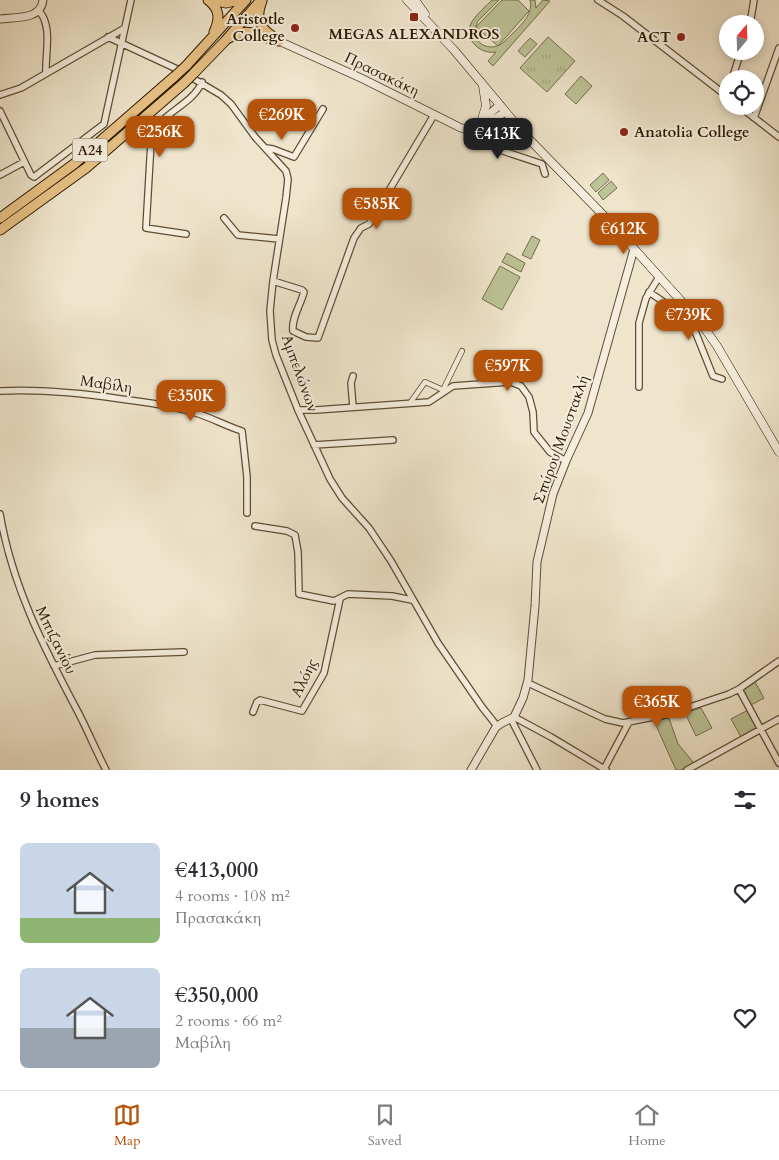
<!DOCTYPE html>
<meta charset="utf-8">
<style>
:root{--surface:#fff;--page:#f7f7f7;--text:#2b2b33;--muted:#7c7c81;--line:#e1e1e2;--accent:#b45309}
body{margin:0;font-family:Cardo,serif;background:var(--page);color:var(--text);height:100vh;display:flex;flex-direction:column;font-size:19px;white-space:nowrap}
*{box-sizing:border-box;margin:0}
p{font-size:16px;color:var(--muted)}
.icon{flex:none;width:28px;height:28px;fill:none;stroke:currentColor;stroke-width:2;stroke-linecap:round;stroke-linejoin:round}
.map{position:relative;height:770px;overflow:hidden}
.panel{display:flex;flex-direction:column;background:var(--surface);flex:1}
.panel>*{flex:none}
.needle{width:32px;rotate:19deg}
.buttons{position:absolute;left:719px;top:15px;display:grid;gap:10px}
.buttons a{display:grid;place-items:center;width:45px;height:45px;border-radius:50%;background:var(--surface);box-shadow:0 2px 8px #0003;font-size:25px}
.price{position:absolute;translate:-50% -42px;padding:0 11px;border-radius:10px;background:var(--accent);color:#fff;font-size:16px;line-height:32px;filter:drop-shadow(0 1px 2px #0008)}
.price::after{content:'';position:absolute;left:50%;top:30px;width:15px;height:11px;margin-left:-8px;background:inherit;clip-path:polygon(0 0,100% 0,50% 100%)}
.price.on{background:#222;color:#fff}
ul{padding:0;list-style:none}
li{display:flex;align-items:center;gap:15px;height:125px;padding:0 20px}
li span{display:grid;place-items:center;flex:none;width:140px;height:100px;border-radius:8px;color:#555}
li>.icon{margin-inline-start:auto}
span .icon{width:60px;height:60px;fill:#fffc;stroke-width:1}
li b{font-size:21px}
h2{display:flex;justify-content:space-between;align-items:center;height:60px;padding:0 20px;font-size:21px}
.dock{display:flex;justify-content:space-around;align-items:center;height:70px;border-top:1px solid var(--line);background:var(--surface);font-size:14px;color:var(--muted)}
.dock a{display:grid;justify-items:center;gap:2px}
.dock .on{color:var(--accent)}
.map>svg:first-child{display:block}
.grass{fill:#bcc396;stroke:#756e4b}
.park{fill:url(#park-tufts);stroke:#756e4b}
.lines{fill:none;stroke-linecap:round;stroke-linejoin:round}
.pedestrian-casing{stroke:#5e4d33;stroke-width:6}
.minor-casing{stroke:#5e4d33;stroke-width:8}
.tertiary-casing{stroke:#5e4d33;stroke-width:9}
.secondary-casing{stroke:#2e1a00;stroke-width:9}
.trunk-casing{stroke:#2e1a00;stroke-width:11}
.pedestrian{stroke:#f5eede;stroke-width:4.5}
.minor{stroke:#f5eede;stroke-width:5.5}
.tertiary{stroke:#f5eede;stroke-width:7}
.secondary{stroke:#f5eede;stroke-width:8}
.trunk{stroke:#e8c286;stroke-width:9}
.trunk-bridge-casing{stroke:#2e1a00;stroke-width:11;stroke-linecap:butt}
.trunk-bridge{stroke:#e8c286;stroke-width:9}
.poi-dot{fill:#8f2418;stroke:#f5eede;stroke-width:2}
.labels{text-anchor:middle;stroke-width:4;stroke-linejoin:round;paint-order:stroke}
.shield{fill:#f5eede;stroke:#6a5a43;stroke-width:1}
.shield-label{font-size:14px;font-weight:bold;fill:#2e1a00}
.poi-label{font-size:15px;font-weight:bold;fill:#2e1a00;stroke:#f5eede;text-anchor:end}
.street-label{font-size:15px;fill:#2e1a00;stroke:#f5eede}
</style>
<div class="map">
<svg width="779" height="770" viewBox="0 0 779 770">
<defs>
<pattern id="park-tufts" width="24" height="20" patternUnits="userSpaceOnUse" patternTransform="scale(1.25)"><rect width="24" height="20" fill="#bcc396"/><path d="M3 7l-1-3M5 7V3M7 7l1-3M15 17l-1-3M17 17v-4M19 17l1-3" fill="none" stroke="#a2a780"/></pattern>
</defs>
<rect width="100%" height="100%" fill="#efe5cc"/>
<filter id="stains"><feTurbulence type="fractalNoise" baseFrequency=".004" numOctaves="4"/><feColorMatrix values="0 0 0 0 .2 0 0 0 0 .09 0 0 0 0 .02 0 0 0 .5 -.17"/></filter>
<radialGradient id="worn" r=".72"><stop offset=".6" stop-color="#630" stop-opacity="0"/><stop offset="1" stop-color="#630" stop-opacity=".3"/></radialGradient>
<path class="grass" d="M492,0H499L478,21L474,31C476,46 492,52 504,42C514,31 535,16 530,0H535L536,8L543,0L550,1L493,66L488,61L496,52C479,55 461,37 473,20C478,13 486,6 492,0Z
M502,0H518L529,11L498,46L476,27Z
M530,38L537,44L525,57L518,51Z
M581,76L592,86L576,104L565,94Z
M603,173L609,180L596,192L590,185Z
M611,181L617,188L603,200L598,193Z
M532,236L540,240L531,259L522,255Z
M507,253L525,263L521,272L502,262Z
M500,266L520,277L502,310L482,299Z
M755,682L764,698L751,705L742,691Z
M701,708L712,728L696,736L685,713Z
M748,710L758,728L741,737L731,719Z
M669,718L678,744L694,763L681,770H676L654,721Z"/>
<path class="park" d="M548,37L575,61L547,92L520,68Z"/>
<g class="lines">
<defs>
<path id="pedestrian" d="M410,403L425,382L443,390L462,351"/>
<path id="minor" d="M598,0L623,16L728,97
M39,11C53,26 45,54 46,73
M750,24L754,0
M108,37L179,70L221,95L231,104L255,137L286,171L288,179L286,198L273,281L270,311L272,340L276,355L298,410L330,479L342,498L369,528L391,561L438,643L482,707L497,726
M732,79L741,51
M0,95L21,88L125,28
M739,106L779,137
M0,111L31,175L34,177L104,124L131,0
M754,118L779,48
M472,130L480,139L503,151L542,164L545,174
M266,148L273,149L294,157L323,109
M0,175L24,162
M224,218L238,235L279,239
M603,229L609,221
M186,234L146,228L151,142C155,113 191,108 202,82
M273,281L302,290L304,292C301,304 291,319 293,331L306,337L318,338L354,238L361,228L369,224L372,219L434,115
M649,292L671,307L693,326L713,376L722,379
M639,387V323L646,298L659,277
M0,391C41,389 81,393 121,399C146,402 172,406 196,413C212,418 226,426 242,431L247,477V513
M353,407L351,383L353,376
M298,410H316L429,402L453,386L511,382L521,386L529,397L533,412L534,432L550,452L566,461
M314,445L393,440
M0,514C12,586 44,648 78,712C88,731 96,751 106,770
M255,526L287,531L295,535L298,552L299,594L334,601L348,594L392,596L412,600
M54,666L95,655L184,652
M528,683L605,719L623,723L669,714L729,694L739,689L779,661
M739,689L779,763
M253,712L257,702L260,700L302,711L324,673L340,599
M514,717L551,737L606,770
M511,719L537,770
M604,769L629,722
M687,770L779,719"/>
<path id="tertiary" d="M0,19C16,17 41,20 43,0
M279,41L363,79L461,128C476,132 492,121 505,112
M481,121L500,105
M471,770L496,727L502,723L514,717L523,698L528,680L535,606L537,562L553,494L566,461L588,413L634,249"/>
<path id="secondary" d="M407,0L454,50L525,135L609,221L701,323L717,346L779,452
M415,0L425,14
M482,119L486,106L483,86"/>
<path id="trunk" d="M208,0C220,9 220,19 214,32
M213,0L226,3L239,0
M262,1C256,16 258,26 271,35
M229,38C250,25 259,38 279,41
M186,66L246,0
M194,73L225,41L261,0
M0,218L74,164L175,76
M0,230L86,168L184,83"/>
</defs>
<use href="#pedestrian" class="pedestrian-casing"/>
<use href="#minor" class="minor-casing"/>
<use href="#tertiary" class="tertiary-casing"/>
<use href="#secondary" class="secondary-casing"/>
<use href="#trunk" class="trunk-casing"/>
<use href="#pedestrian" class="pedestrian"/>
<use href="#minor" class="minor"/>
<use href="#tertiary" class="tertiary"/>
<use href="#secondary" class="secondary"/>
<use href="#trunk" class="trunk"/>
<defs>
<path id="trunk-bridge" d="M175,76L186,66
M184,83L194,73"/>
</defs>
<use href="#trunk-bridge" class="trunk-bridge-casing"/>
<use href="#trunk-bridge" class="trunk-bridge"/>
</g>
<g class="poi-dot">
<rect x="409" y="12" width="10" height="10" rx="2.5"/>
<circle cx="295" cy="28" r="5"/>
<circle cx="681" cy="37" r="5"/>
<circle cx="624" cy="132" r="5"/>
</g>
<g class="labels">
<rect class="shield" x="72.5" y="138.5" width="35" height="23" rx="4"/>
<g class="shield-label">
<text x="90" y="155">Α24</text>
</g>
<g class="poi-label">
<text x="285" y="24">Aristotle<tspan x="285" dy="17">College</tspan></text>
<text x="414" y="39" text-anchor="middle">MEGAS ALEXANDROS</text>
<text x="671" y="42">ACT</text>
<text x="634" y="137" text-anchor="start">Anatolia College</text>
</g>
<g class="street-label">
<text transform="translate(382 74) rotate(26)" y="5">Πρασακάκη</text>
<text transform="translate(300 373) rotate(70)" y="5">Αμπελώνων</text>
<text transform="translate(106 384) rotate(8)" y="5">Μαβίλη</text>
<text transform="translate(561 439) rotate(-70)" y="5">Σπύρου Μουστακλή</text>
<text transform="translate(56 640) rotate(64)" y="5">Μπιζανίου</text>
<text transform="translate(304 678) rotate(-64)" y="5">Αλόης</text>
</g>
</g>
<rect width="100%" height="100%" filter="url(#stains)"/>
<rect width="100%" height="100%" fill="url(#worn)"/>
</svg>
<div class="buttons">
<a><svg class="needle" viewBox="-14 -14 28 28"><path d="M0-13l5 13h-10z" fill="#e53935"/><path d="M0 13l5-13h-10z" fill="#7c7c81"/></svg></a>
<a><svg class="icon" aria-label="locate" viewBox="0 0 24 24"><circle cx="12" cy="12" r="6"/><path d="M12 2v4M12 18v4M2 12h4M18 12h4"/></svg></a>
</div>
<b class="price" style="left:282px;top:141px">€269K</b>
<b class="price" style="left:160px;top:158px">€256K</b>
<b class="price on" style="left:498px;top:160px">€413K</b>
<b class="price" style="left:377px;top:230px">€585K</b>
<b class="price" style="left:624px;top:255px">€612K</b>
<b class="price" style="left:689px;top:341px">€739K</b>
<b class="price" style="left:508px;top:392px">€597K</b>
<b class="price" style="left:191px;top:422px">€350K</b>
<b class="price" style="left:657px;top:728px">€365K</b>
</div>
<section class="panel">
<h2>9 homes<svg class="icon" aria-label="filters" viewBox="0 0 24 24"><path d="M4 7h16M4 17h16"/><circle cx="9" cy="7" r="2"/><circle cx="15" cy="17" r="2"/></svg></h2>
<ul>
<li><span style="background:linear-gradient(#c9d6e8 75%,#8fb573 0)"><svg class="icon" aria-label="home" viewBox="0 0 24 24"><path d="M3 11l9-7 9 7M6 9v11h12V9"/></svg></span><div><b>€413,000</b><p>4 rooms · 108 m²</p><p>Πρασακάκη</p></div><svg class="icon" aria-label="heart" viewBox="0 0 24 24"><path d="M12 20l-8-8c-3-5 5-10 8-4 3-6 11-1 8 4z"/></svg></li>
<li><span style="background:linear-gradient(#c9d6e8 60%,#9aa5b1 0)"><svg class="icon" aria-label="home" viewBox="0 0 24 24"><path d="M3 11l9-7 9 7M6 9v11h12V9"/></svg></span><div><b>€350,000</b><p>2 rooms · 66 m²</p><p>Μαβίλη</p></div><svg class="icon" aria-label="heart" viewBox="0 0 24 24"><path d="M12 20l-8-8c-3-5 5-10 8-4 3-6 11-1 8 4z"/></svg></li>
</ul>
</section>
<nav class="dock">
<a class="on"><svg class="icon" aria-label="map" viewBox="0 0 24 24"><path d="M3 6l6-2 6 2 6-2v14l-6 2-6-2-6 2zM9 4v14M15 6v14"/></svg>Map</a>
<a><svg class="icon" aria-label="saved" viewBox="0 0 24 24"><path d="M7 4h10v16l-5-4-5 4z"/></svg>Saved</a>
<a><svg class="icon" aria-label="home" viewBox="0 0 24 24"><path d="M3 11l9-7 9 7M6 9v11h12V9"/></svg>Home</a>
</nav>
